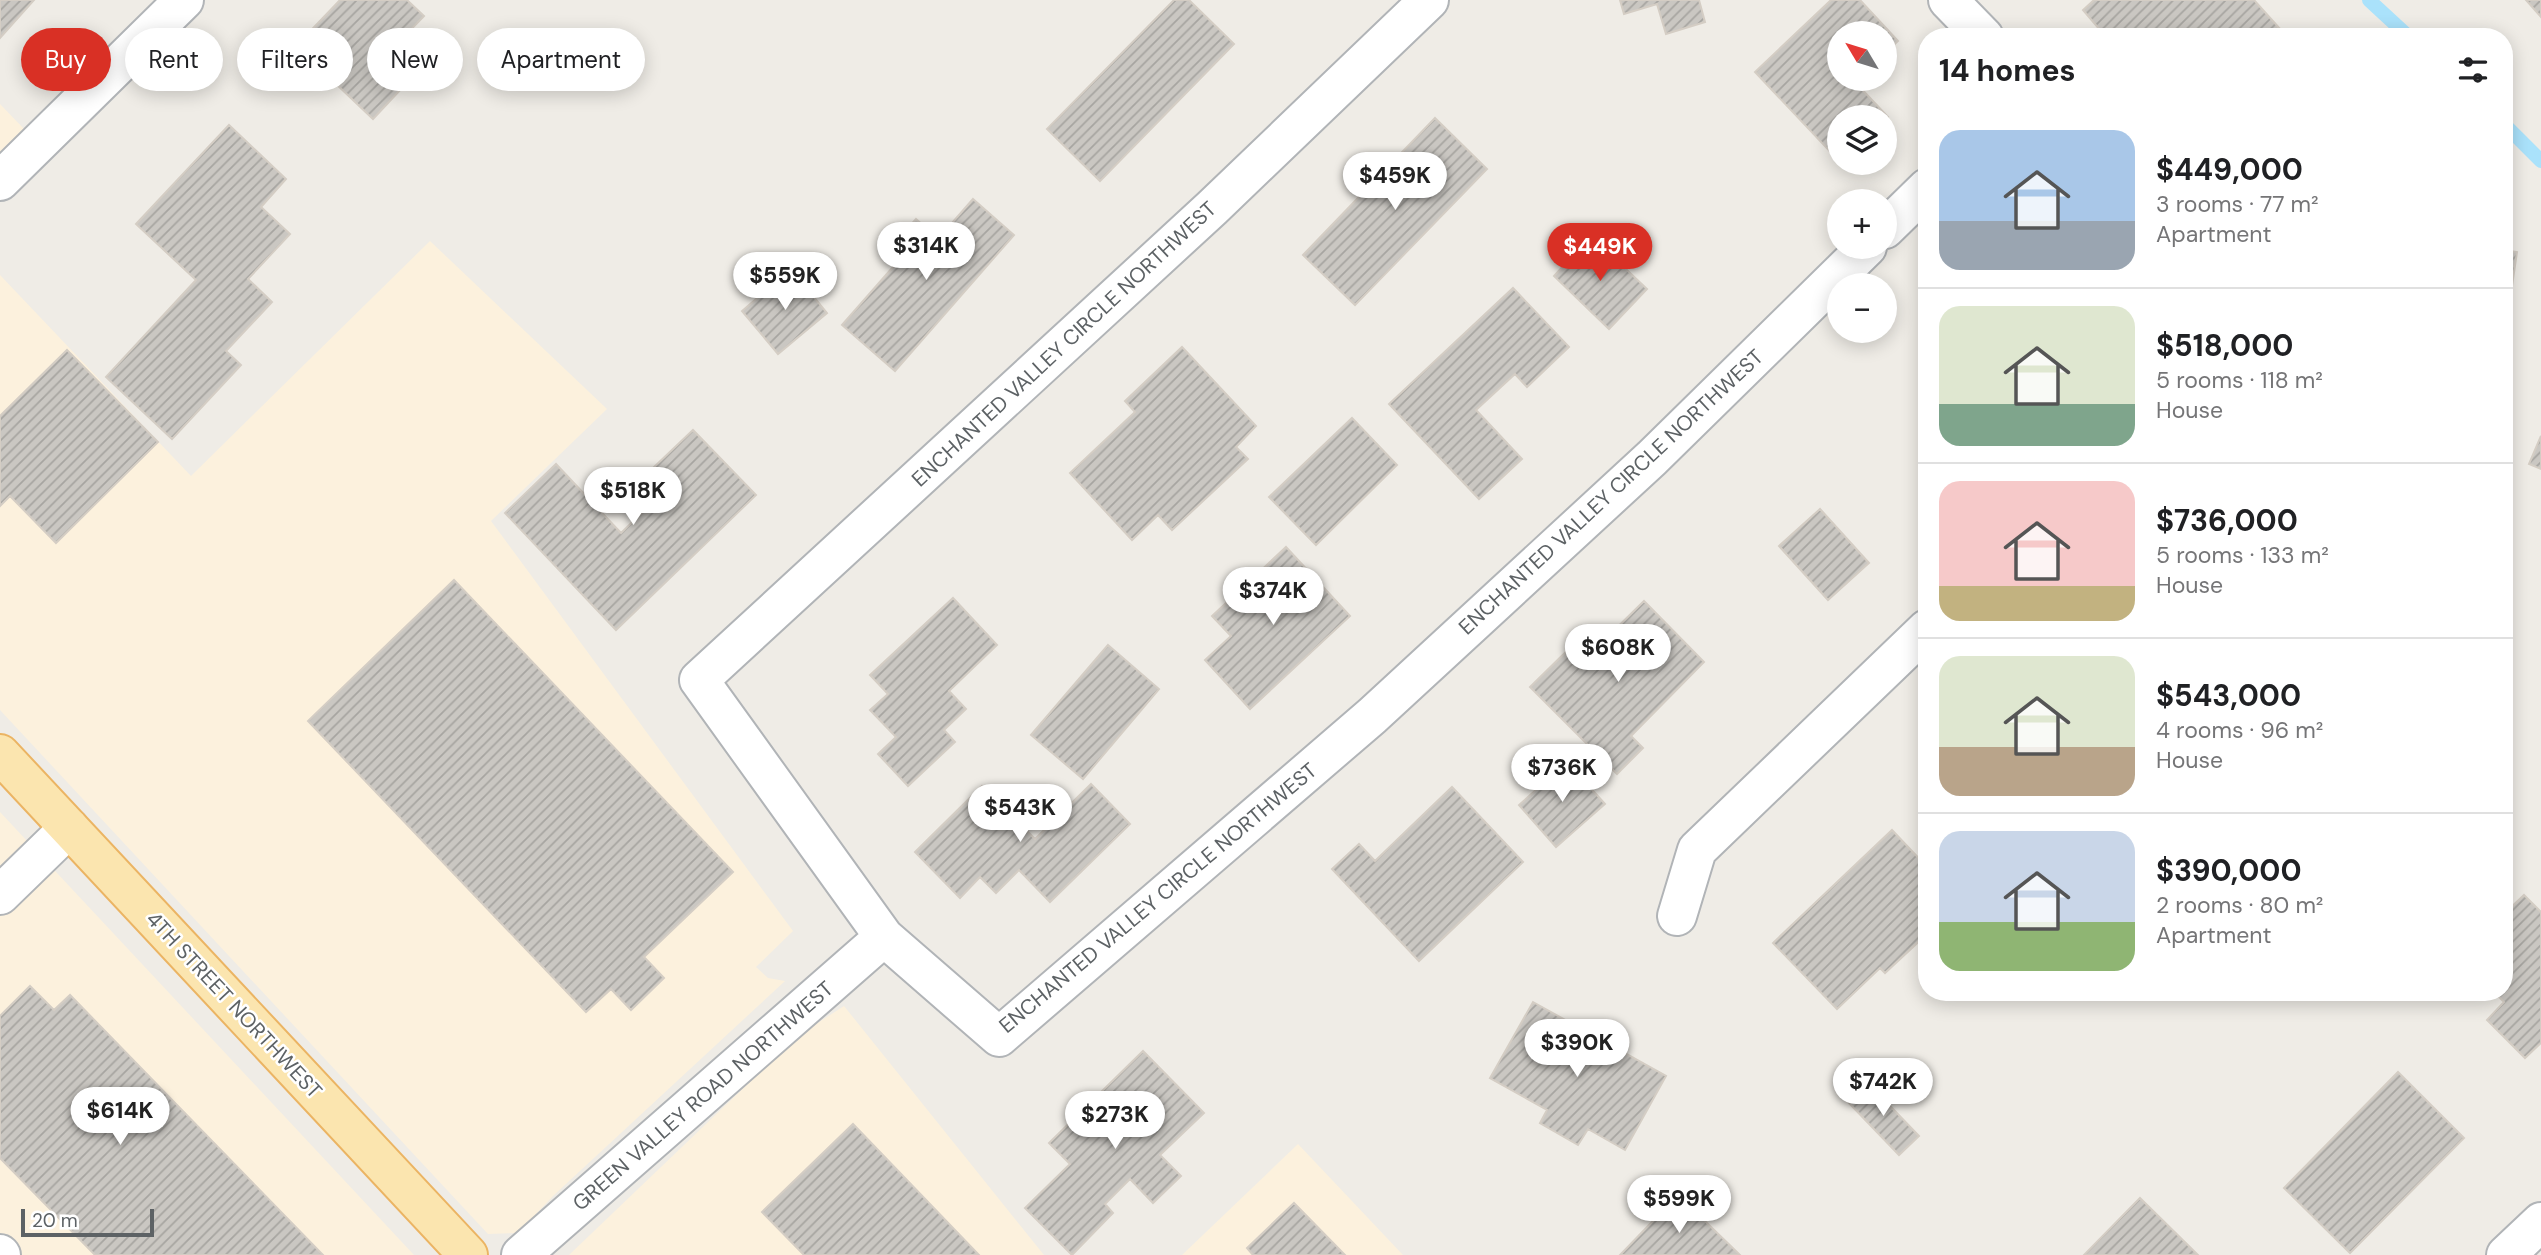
<!DOCTYPE html>
<meta charset="utf-8">
<style>
:root{--surface:#fff;--page:#f2f2f2;--text:#202124;--muted:#757577;--line:#e0e0e0;--accent:#d93025}
body{margin:0;font-family:"DM Sans",sans-serif;background:var(--page);color:var(--text);height:100vh;display:flex;flex-direction:column;font-size:26px;white-space:nowrap}
*{box-sizing:border-box;margin:0}
p{font-size:23px;color:var(--muted)}
.icon{flex:none;width:38px;height:38px;fill:none;stroke:currentColor;stroke-width:2;stroke-linecap:round;stroke-linejoin:round}
.map{position:relative;flex:1;overflow:hidden}
.panel{position:absolute;left:1918px;top:28px;width:595px;height:973px;display:flex;flex-direction:column;background:var(--surface);border-radius:28px;box-shadow:0 4px 18px #0003}
.panel>*{flex:none}
.top-card{position:absolute;left:21px;top:28px;width:665px;height:63px;display:flex;gap:14px}
.needle{width:46px;rotate:308deg}
.buttons{position:absolute;left:1827px;top:21px;display:grid;gap:14px}
.buttons a{display:grid;place-items:center;width:70px;height:70px;border-radius:50%;background:var(--surface);box-shadow:0 4px 18px #0003;font-size:35px}
.scale{position:absolute;left:21px;bottom:18px;width:133px;box-sizing:border-box;padding-left:7px;border:4px solid #5d6265;border-top:0;font-size:19px;line-height:24px;white-space:nowrap;color:#5d6265;-webkit-text-stroke:5px #fff;paint-order:stroke}
.price{position:absolute;translate:-50% -60px;padding:0 16px;border-radius:24px;background:#fff;color:#222;font-size:23px;line-height:46px;filter:drop-shadow(0 2px 4px #0008)}
.price::after{content:'';position:absolute;left:50%;top:42px;width:21px;height:16px;margin-left:-10px;background:inherit;clip-path:polygon(0 0,100% 0,50% 100%)}
.price.current{background:var(--accent);color:#fff}
ul{padding:0;list-style:none}
li{display:flex;align-items:center;gap:21px;height:175px;padding:0 21px}
li+li{border-top:2px solid var(--line)}
li span{display:grid;place-items:center;flex:none;width:196px;height:140px;border-radius:21px;color:#555}
li>.icon{margin-inline-start:auto}
span .icon{width:84px;height:84px;fill:#fffc;stroke-width:1}
li b{font-size:30px}
h2{display:flex;justify-content:space-between;align-items:center;height:84px;padding:0 21px;font-size:30px}
.pill{padding:0 24px;border-radius:32px;background:var(--surface);box-shadow:0 4px 18px #0003;font-size:24px;line-height:63px}
.pill.current{background:var(--accent);color:#fff}
.map>svg:first-child{display:block}
.commercial{fill:#fcf1dd}
.lines{fill:none;stroke-linecap:round;stroke-linejoin:round}
.stream{stroke:#aae2fb;stroke-width:14}
.building{fill:url(#building-hatch);stroke:#d4cdc4;stroke-width:2}
.minor-casing{stroke:#b1b4b7;stroke-width:42}
.major-casing{stroke:#ebb463;stroke-width:42}
.minor{stroke:#fff;stroke-width:38}
.major{stroke:#fbe5af;stroke-width:38}
.labels{text-anchor:middle;stroke-width:5;stroke-linejoin:round;paint-order:stroke}
.street-label{font-size:21px;fill:#5d6265;stroke:#fff}
</style>
<div class="map">
<svg width="2541" height="1255" viewBox="0 0 2541 1255">
<defs>
<pattern id="building-hatch" width="6" height="6" patternUnits="userSpaceOnUse" patternTransform="scale(1.75)"><rect width="6" height="6" fill="#cac7c2"/><path d="M-1 1l2-2M0 6l6-6M5 7l2-2" fill="none" stroke="#a7a5a1"/></pattern>
</defs>
<rect width="100%" height="100%" fill="#efece6"/>
<path class="commercial" d="M0,104L25,130L0,156Z
M430,241L607,409L491,521L793,931L756,967L768,978L785,981L553,1196L518,1233L488,1234L0,710V275L191,476Z
M0,812L414,1255H10L0,1244Z
M844,1006L1044,1255H569L799,1035Z
M1298,1144L1403,1255H1182Z"/>
<g class="lines">
<path class="stream" d="M2369,0L2409,37
M2504,124L2541,161"/>
</g>
<path class="building" d="M0,0H34L0,38Z
M340,0H407L424,16L392,49L417,72L373,119L296,46Z
M1174,0H1189L1234,44L1100,181L1047,129Z
M1620,0H1699L1705,22L1666,34L1657,4L1624,14Z
M1831,0H1860L1898,41L1885,53V33H1839V79H1858L1855,82L1888,117L1885,120L1839,117V161L1755,72Z
M2094,0H2254L2281,30L2273,37H2106L2083,10Z
M2526,0H2541V17Z
M1435,118L1487,169L1355,305L1303,255Z
M229,125L286,179L261,207L290,234L248,279L272,302L226,351L241,365L172,439L106,377L196,280L136,224Z
M973,199L1014,235L895,371L842,325L900,259L889,250L916,219L938,239Z
M1591,236L1647,289L1609,329L1554,276Z
M2504,250L2517,252L2506,327H2504Z
M791,269L827,313L778,354L742,311Z
M1513,288L1569,347L1527,387L1515,374L1476,410L1522,459L1479,499L1389,404Z
M1182,347L1256,426L1236,447L1248,459L1172,530L1158,515L1132,540L1070,473L1135,412L1125,401Z
M67,350L158,442L56,543L10,496L0,506V416Z
M1352,418L1397,465L1316,545L1269,497Z
M693,430L756,495L616,630L505,513L556,464L621,533L650,505L633,487Z
M2541,436V469L2529,464Z
M1820,509L1869,563L1828,600L1779,546Z
M1286,547L1350,616L1250,709L1205,660L1231,636L1212,616Z
M454,580L733,872L644,957L664,978L631,1010L611,989L586,1012L308,721Z
M953,598L997,645L949,691L966,709L944,730L955,742L908,786L878,754L896,737L870,710L888,694L870,675Z
M1644,601L1704,662L1631,736L1643,748L1617,774L1530,687L1576,642L1589,655Z
M1108,645L1159,689L1083,779L1031,735Z
M1567,762L1605,804L1556,847L1519,805Z
M1091,784L1130,824L1050,902L1019,870L996,893L980,877L960,898L915,852L982,786L1035,839Z
M1452,787L1523,862L1419,961L1332,869L1359,844L1375,861Z
M1892,830L1927,867V934L1885,973L1880,968L1837,1009L1773,943Z
M2524,895L2541,912V1043L2525,1058L2487,1020L2504,1002L2494,992H2504V914Z
M30,986L54,1010L70,995L323,1255H95L0,1158V1016Z
M1533,1002L1666,1076L1625,1150L1588,1129L1578,1145L1540,1123L1547,1110L1490,1078Z
M1143,1051L1204,1113L1160,1155L1181,1176L1153,1203L1130,1179L1105,1204L1113,1213L1072,1255L1025,1208L1070,1164L1049,1143Z
M2398,1072L2464,1138L2350,1253L2284,1188Z
M1867,1082L1919,1136L1899,1155L1847,1101Z
M853,1124L979,1255H804L762,1212Z
M1678,1195L1740,1255H1620Z
M2140,1198L2198,1255H2084Z
M1294,1203L1345,1255H1253L1247,1248Z"/>
<g class="lines">
<defs>
<path id="minor" d="M1429,0L1212,208L699,680L884,937L999,1037L1372,716L1652,458L1867,247
M1948,0L1984,37
M0,181L184,0
M1885,229L1927,188
M0,895L69,828
M1677,916L1697,850L1927,629
M0,1254L1,1255
M521,1255L884,937
M2506,1255L2541,1222"/>
<path id="major" d="M0,754L468,1255"/>
</defs>
<use href="#minor" class="minor-casing"/>
<use href="#major" class="major-casing"/>
<use href="#minor" class="minor"/>
<use href="#major" class="major"/>
</g>
<g class="labels">
<g class="street-label">
<text transform="translate(1064 344) rotate(-43)" y="7">ENCHANTED VALLEY CIRCLE NORTHWEST</text>
<text transform="translate(1611 492) rotate(-43)" y="7">ENCHANTED VALLEY CIRCLE NORTHWEST</text>
<text transform="translate(1158 898) rotate(-40)" y="7">ENCHANTED VALLEY CIRCLE NORTHWEST</text>
<text transform="translate(234 1005) rotate(47)" y="7">4TH STREET NORTHWEST</text>
<text transform="translate(703 1096) rotate(-41)" y="7">GREEN VALLEY ROAD NORTHWEST</text>
</g>
</g>
</svg>
<div class="buttons">
<a><svg class="needle" viewBox="-14 -14 28 28"><path d="M0-13l5 13h-10z" fill="#e53935"/><path d="M0 13l5-13h-10z" fill="#757577"/></svg></a>
<a><svg class="icon" aria-label="layers" viewBox="0 0 24 24"><path d="M12 4l9 5-9 5-9-5zM3 14l9 5 9-5"/></svg></a>
<a>+</a>
<a>−</a>
</div>
<div class="scale">20 m</div>
<b class="price" style="left:1395px;top:212px">$459K</b>
<b class="price" style="left:926px;top:282px">$314K</b>
<b class="price current" style="left:1600px;top:283px">$449K</b>
<b class="price" style="left:785px;top:312px">$559K</b>
<b class="price" style="left:633px;top:527px">$518K</b>
<b class="price" style="left:1273px;top:627px">$374K</b>
<b class="price" style="left:1618px;top:684px">$608K</b>
<b class="price" style="left:1562px;top:804px">$736K</b>
<b class="price" style="left:1020px;top:844px">$543K</b>
<b class="price" style="left:1577px;top:1079px">$390K</b>
<b class="price" style="left:1883px;top:1118px">$742K</b>
<b class="price" style="left:120px;top:1147px">$614K</b>
<b class="price" style="left:1115px;top:1151px">$273K</b>
<b class="price" style="left:1679px;top:1235px">$599K</b>
<div class="top-card">
<a class="pill current">Buy</a>
<a class="pill">Rent</a>
<a class="pill">Filters</a>
<a class="pill">New</a>
<a class="pill">Apartment</a>
</div>
<section class="panel">
<h2>14 homes<svg class="icon" aria-label="filters" viewBox="0 0 24 24"><path d="M4 7h16M4 17h16"/><circle cx="9" cy="7" r="2"/><circle cx="15" cy="17" r="2"/></svg></h2>
<ul>
<li><span style="background:linear-gradient(#a9c7e8 65%,#9aa5b1 0)"><svg class="icon" aria-label="home" viewBox="0 0 24 24"><path d="M3 11l9-7 9 7M6 9v11h12V9"/></svg></span><div><b>$449,000</b><p>3 rooms · 77 m²</p><p>Apartment</p></div></li>
<li><span style="background:linear-gradient(#dfe7d0 70%,#7fa58c 0)"><svg class="icon" aria-label="home" viewBox="0 0 24 24"><path d="M3 11l9-7 9 7M6 9v11h12V9"/></svg></span><div><b>$518,000</b><p>5 rooms · 118 m²</p><p>House</p></div></li>
<li><span style="background:linear-gradient(#f6c9c9 75%,#c2b280 0)"><svg class="icon" aria-label="home" viewBox="0 0 24 24"><path d="M3 11l9-7 9 7M6 9v11h12V9"/></svg></span><div><b>$736,000</b><p>5 rooms · 133 m²</p><p>House</p></div></li>
<li><span style="background:linear-gradient(#dfe7d0 65%,#b9a48a 0)"><svg class="icon" aria-label="home" viewBox="0 0 24 24"><path d="M3 11l9-7 9 7M6 9v11h12V9"/></svg></span><div><b>$543,000</b><p>4 rooms · 96 m²</p><p>House</p></div></li>
<li><span style="background:linear-gradient(#c9d6e8 65%,#8fb573 0)"><svg class="icon" aria-label="home" viewBox="0 0 24 24"><path d="M3 11l9-7 9 7M6 9v11h12V9"/></svg></span><div><b>$390,000</b><p>2 rooms · 80 m²</p><p>Apartment</p></div></li>
</ul>
</section>
</div>
